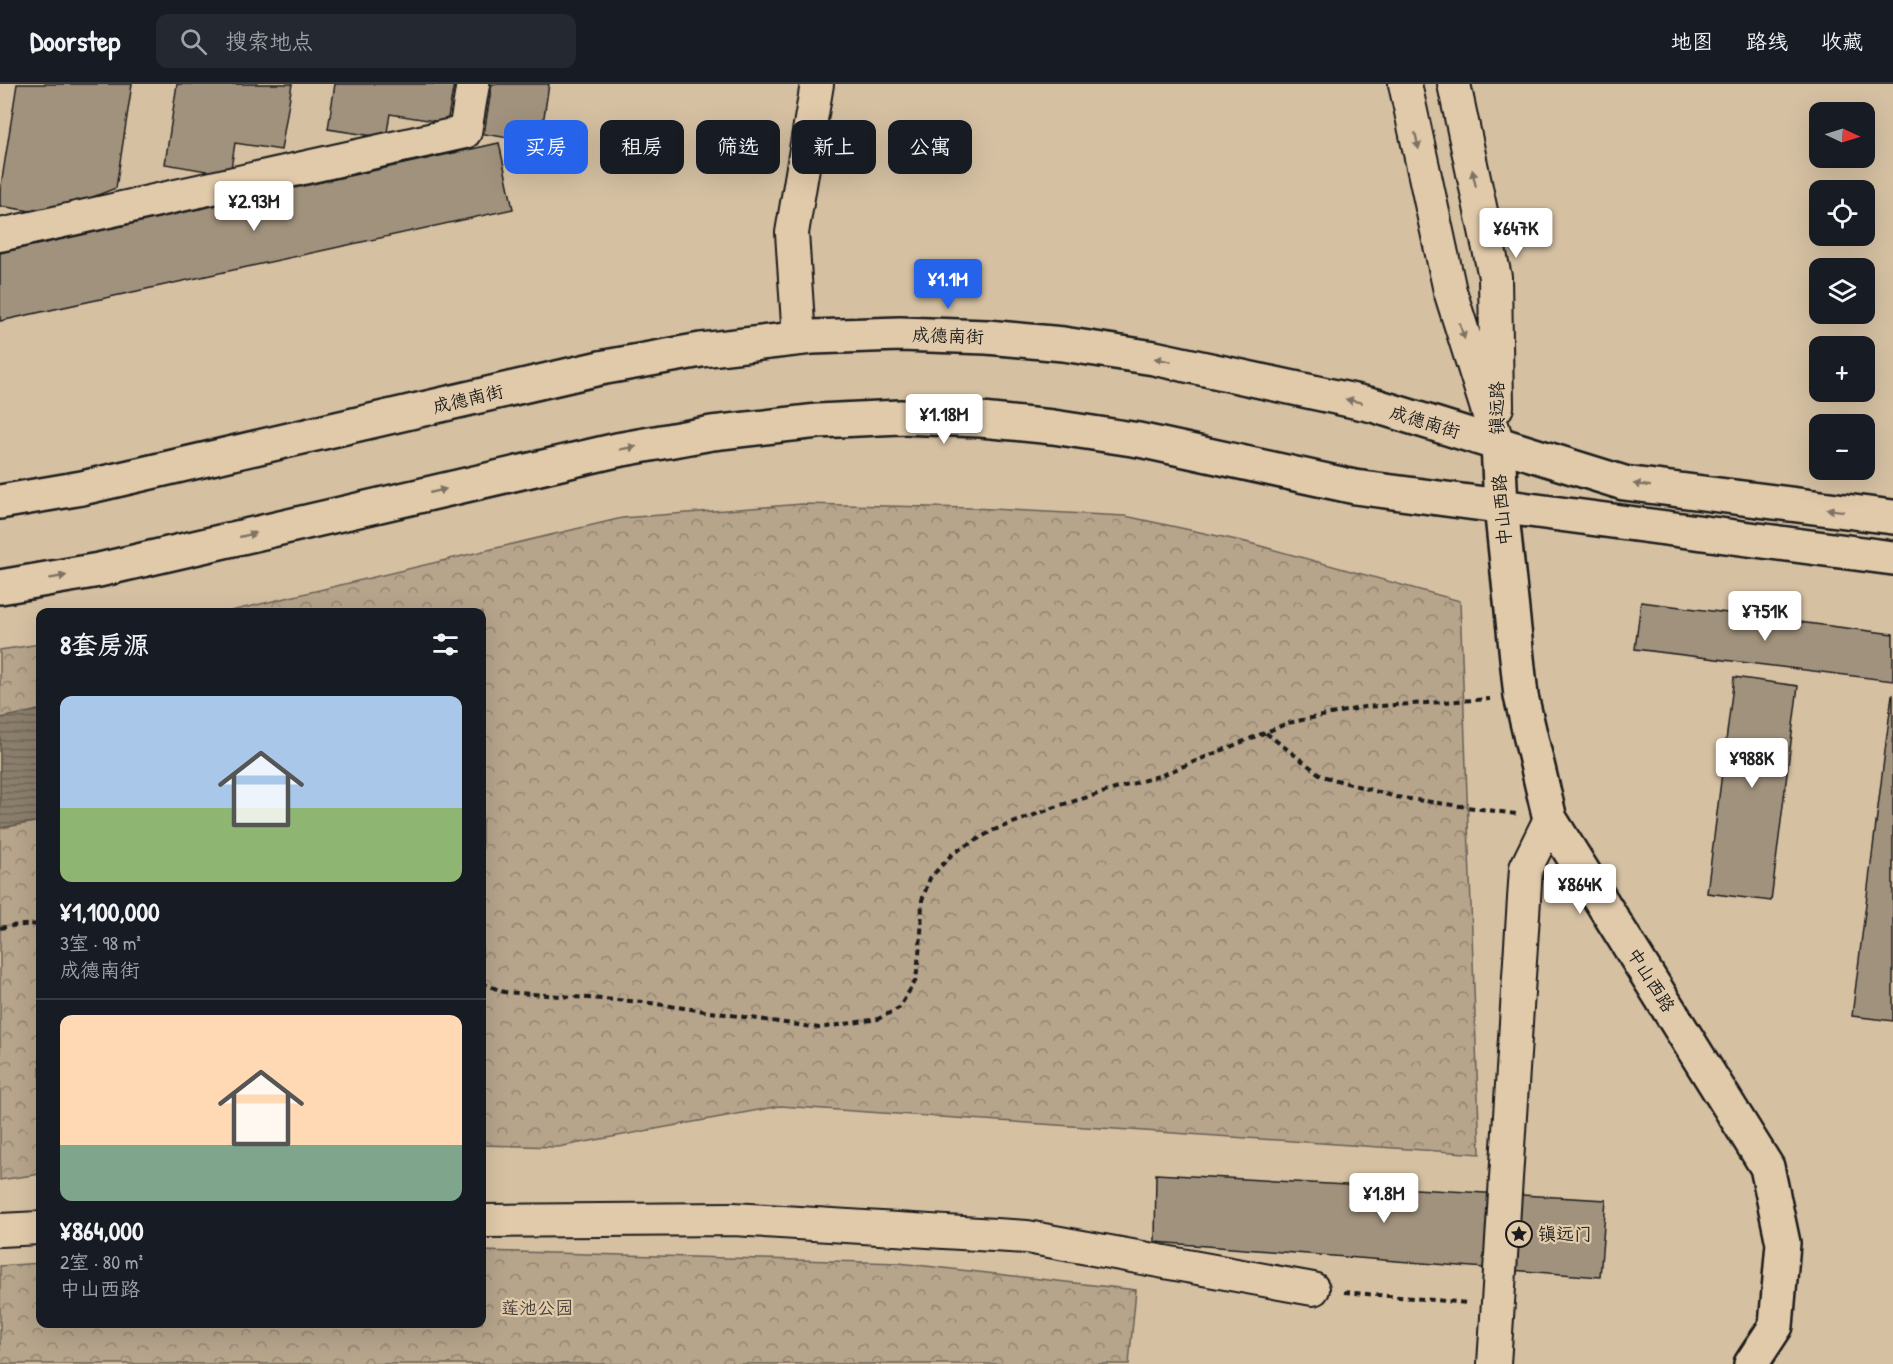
<!DOCTYPE html>
<html lang="zh">
<meta charset="utf-8">
<style>
:root{--surface:#171b24;--page:#242831;--text:#f1f3f6;--muted:#9ea1a6;--line:#363941;--accent:#2563eb}
body{margin:0;font-family:"Patrick Hand","LXGW WenKai TC",sans-serif;background:var(--page);color:var(--text);height:100vh;display:flex;flex-direction:column;font-size:22px;white-space:nowrap}
*{box-sizing:border-box;margin:0}
p{font-size:20px;color:var(--muted)}
.icon{flex:none;width:33px;height:33px;fill:none;stroke:currentColor;stroke-width:2;stroke-linecap:round;stroke-linejoin:round}
.map{position:relative;flex:1;overflow:hidden}
.sheet{position:absolute;left:36px;top:524px;width:450px;height:720px;display:flex;flex-direction:column;background:var(--surface);border-radius:12px;box-shadow:0 6px 24px #0002}
.sheet>*{flex:none}
.banner{position:absolute;left:504px;top:36px;width:570px;height:54px;display:flex;gap:12px}
.needle{width:39px;rotate:94deg}
.controls{position:absolute;left:1809px;top:18px;display:grid;gap:12px}
.controls a{display:grid;place-items:center;width:66px;height:66px;border-radius:12px;background:var(--surface);box-shadow:0 6px 24px #0002;font-size:30px}
.price{position:absolute;translate:-50% -51px;padding:0 14px;border-radius:6px;background:#fff;color:#222;font-size:20px;line-height:39px;filter:drop-shadow(0 2px 3px #0008)}
.price::after{content:'';position:absolute;left:50%;top:36px;width:18px;height:14px;margin-left:-9px;background:inherit;clip-path:polygon(0 0,100% 0,50% 100%)}
.price.on{background:var(--accent);color:#fff}
ul{padding:0;list-style:none}
li{display:grid;align-content:center;gap:12px;height:318px;padding:0 24px}
li+li{border-top:2px solid var(--line)}
li span{display:grid;place-items:center;height:186px;border-radius:12px;color:#555}
li>.icon{margin-inline-start:auto}
span .icon{width:108px;height:108px;fill:#fffc;stroke-width:1}
li b{font-size:26px}
h2{display:flex;justify-content:space-between;align-items:center;height:72px;padding:0 24px;font-size:26px}
.tag{padding:0 21px;border-radius:12px;background:var(--surface);box-shadow:0 6px 24px #0002;font-size:21px;line-height:54px}
.tag.on{background:var(--accent);color:#fff}
header{display:flex;align-items:center;gap:36px;box-sizing:border-box;height:84px;padding:0 30px;background:var(--surface);border-bottom:2px solid var(--line)}
header strong{font-size:28px}
nav{display:flex;gap:33px;margin-inline-start:auto;font-size:21px}
.search{width:420px;height:54px;background:var(--page);display:flex;align-items:center;gap:15px;box-sizing:border-box;padding:0 21px;border-radius:12px;color:var(--muted);font-size:22px}
.map>svg:first-child{display:block}
.forest{fill:url(#forest-crowns);stroke:#696054;stroke-width:1.5}
.water{fill:url(#water-rules);stroke:#5f574c;stroke-width:1.5}
.building{fill:#a1927d;stroke:#1c1c1c;stroke-width:1.5}
.lines{fill:none;stroke-linecap:round;stroke-linejoin:round}
.minor-casing{stroke:#1c1c1c;stroke-width:36}
.major-casing{stroke:#1c1c1c;stroke-width:38}
.path{stroke:#1c1c1c;stroke-width:4;stroke-dasharray:6 4.5;stroke-linecap:butt}
.minor{stroke:#e1caaa;stroke-width:32}
.major{stroke:#e1caaa;stroke-width:33}
.oneway{fill:#7e7363}
.labels{text-anchor:middle;stroke-width:4.5;stroke-linejoin:round;paint-order:stroke}
.street-label{font-size:18px;fill:#1c1c1c;stroke:#e1caaa}
.poi-label{font-size:18px;fill:#1c1c1c;stroke:#e1caaa;text-anchor:start}
.park-label{font-size:18px;fill:#423e38;stroke:#e1caaa}
</style>
<header>
<strong>Doorstep</strong>
<div class="search"><svg class="icon" aria-label="search" viewBox="0 0 24 24"><circle cx="10" cy="10" r="6"/><path d="M15 15l6 6"/></svg>搜索地点</div>
<nav><a>地图</a><a>路线</a><a>收藏</a></nav>
</header>
<div class="map">
<svg width="1893" height="1280" viewBox="0 0 1893 1280">
<defs>
<pattern id="forest-crowns" width="20" height="18" patternUnits="userSpaceOnUse" patternTransform="scale(1.5)"><rect width="20" height="18" fill="#b6a48b"/><path d="M2 6a3 3 0 1 1 6 0M12 15a3 3 0 1 1 6 0" fill="none" stroke="#938571"/></pattern>
<pattern id="water-rules" width="6" height="5" patternUnits="userSpaceOnUse" patternTransform="scale(1.5)"><rect width="6" height="5" fill="#8b7e6c"/><path d="M0 2.5h6" fill="none" stroke="#716658"/></pattern>
</defs>
<rect width="100%" height="100%" fill="#d5c0a2"/>
<filter id="ink" filterUnits="userSpaceOnUse"><feTurbulence type="fractalNoise" baseFrequency=".0167" numOctaves="2"/><feDisplacementMap in="SourceGraphic" scale="12" xChannelSelector="R" yChannelSelector="G"/><feConvolveMatrix kernelMatrix="1 2 1 2 8 2 1 2 1" color-interpolation-filters="sRGB"/></filter>
<g filter="url(#ink)">
<path class="forest" d="M802,420L972,424L1125,432L1246,458L1460,517L1480,1070L780,1022L558,1063L482,1061V528H227L622,434Z
M40,560V1090L0,1096V566Z
M482,1167L899,1179L1136,1206L1129,1280H0V1182L40,1179V1239H482Z"/>
<path class="water" d="M40,626V737L0,744V634Z"/>
<path class="building" d="M17,0H132L116,104L49,130L0,122V108Z
M177,0H292L281,66L235,59L230,91L165,80Z
M335,0H454L447,39L390,30L386,54L328,45Z
M492,0H549L540,59L484,50Z
M499,59L513,125L0,237V169Z
M1641,518L1893,550V597L1635,565Z
M1734,593L1798,602L1771,817L1707,809Z
M1892,611H1893V937L1852,932Z
M1156,1090L1606,1116L1600,1193L1155,1158Z"/>
<g class="lines">
<defs>
<path id="minor" d="M1405,0L1450,207L1498,360
M1454,0L1495,193L1497,323
M0,151L465,48L473,0
M799,255L792,149L817,0
M482,1137L733,1135L1027,1153L1313,1205
M0,1146L40,1144
M1494,1280L1526,784L1550,735"/>
<path id="major" d="M1498,360L1501,422L1521,612L1550,735L1767,1083L1783,1159L1776,1242L1751,1280
M0,418L82,404L600,284L701,266L812,253L900,250L987,253L1063,260L1154,274L1373,321L1624,399L1893,433
M0,503L99,486L617,366L712,349L818,337L900,333L981,336L1053,343L1139,356L1355,403L1893,474"/>
</defs>
<use href="#minor" class="minor-casing"/>
<use href="#major" class="major-casing"/>
<path class="path" d="M1266,649L1322,692L1396,713L1516,730
M0,844L9,842L40,840
M482,899L504,908L643,918L819,944L878,935L899,924L916,896L921,852L922,816L930,794L953,769L994,746L1061,721L1162,691L1288,639L1364,623L1490,615
M1344,1208L1468,1219"/>
<use href="#minor" class="minor"/>
<use href="#major" class="major"/>
</g>
<defs><path id="oneway-solid" d="M-6-.8H1V-3.2L6.5 0L1 3.2V.8H-6Z" transform="scale(1.5)"/></defs>
<g class="oneway">
<use href="#oneway-solid" transform="translate(1417 57) rotate(78)"/>
<use href="#oneway-solid" transform="translate(1474 94) rotate(-102)"/>
<use href="#oneway-solid" transform="translate(1462 247) rotate(73)"/>
<use href="#oneway-solid" transform="translate(1163 276) rotate(-168)"/>
<use href="#oneway-solid" transform="translate(1354 317) rotate(-168)"/>
<use href="#oneway-solid" transform="translate(628 364) rotate(-10)"/>
<use href="#oneway-solid" transform="translate(1642 401) rotate(-173)"/>
<use href="#oneway-solid" transform="translate(438 407) rotate(-13)"/>
<use href="#oneway-solid" transform="translate(1835 426) rotate(-173)"/>
<use href="#oneway-solid" transform="translate(248 451) rotate(-13)"/>
<use href="#oneway-solid" transform="translate(58 493) rotate(-10)"/>
</g>
</g>
<defs>
<symbol id="sight-ring" viewBox="-11 -11 22 22"><circle r="9.5" fill="#e1caaa" stroke="#1c1c1c" stroke-width="1.5"/><path d="M0-6L1.8-2.2L6-1.7L2.9 1.2L3.7 5.4L0 3.3L-3.7 5.4L-2.9 1.2L-6-1.7L-1.8-2.2Z" fill="#1c1c1c"/></symbol>
</defs>
<g fill-rule="evenodd">
<use href="#sight-ring" x="1504" y="1135" width="30" height="30"/>
</g>
<g class="labels">
<g class="street-label">
<text transform="translate(948 252) rotate(2)" y="6">成德南街</text>
<text transform="translate(468 315) rotate(-13)" y="6">成德南街</text>
<text transform="translate(1497 324) rotate(-90)" y="6">镇远路</text>
<text transform="translate(1425 338) rotate(17)" y="6">成德南街</text>
<text transform="translate(1502 426) rotate(-95)" y="6">中山西路</text>
<text transform="translate(1651 896) rotate(58)" y="6">中山西路</text>
</g>
<g class="poi-label">
<text x="1538" y="1156">镇远门</text>
</g>
<g class="park-label">
<text x="537" y="1230">莲池公园</text>
</g>
</g>
</svg>
<div class="controls">
<a><svg class="needle" viewBox="-14 -14 28 28"><path d="M0-13l5 13h-10z" fill="#e53935"/><path d="M0 13l5-13h-10z" fill="#9ea1a6"/></svg></a>
<a><svg class="icon" aria-label="locate" viewBox="0 0 24 24"><circle cx="12" cy="12" r="6"/><path d="M12 2v4M12 18v4M2 12h4M18 12h4"/></svg></a>
<a><svg class="icon" aria-label="layers" viewBox="0 0 24 24"><path d="M12 4l9 5-9 5-9-5zM3 14l9 5 9-5"/></svg></a>
<a>+</a>
<a>−</a>
</div>
<b class="price" style="left:254px;top:148px">¥2.93M</b>
<b class="price" style="left:1516px;top:175px">¥647K</b>
<b class="price on" style="left:948px;top:226px">¥1.1M</b>
<b class="price" style="left:944px;top:361px">¥1.18M</b>
<b class="price" style="left:1765px;top:558px">¥751K</b>
<b class="price" style="left:1752px;top:705px">¥988K</b>
<b class="price" style="left:1580px;top:831px">¥864K</b>
<b class="price" style="left:1384px;top:1140px">¥1.8M</b>
<div class="banner">
<a class="tag on">买房</a>
<a class="tag">租房</a>
<a class="tag">筛选</a>
<a class="tag">新上</a>
<a class="tag">公寓</a>
</div>
<section class="sheet">
<h2>8套房源<svg class="icon" aria-label="filters" viewBox="0 0 24 24"><path d="M4 7h16M4 17h16"/><circle cx="9" cy="7" r="2"/><circle cx="15" cy="17" r="2"/></svg></h2>
<ul>
<li><span style="background:linear-gradient(#a9c7e8 60%,#8fb573 0)"><svg class="icon" aria-label="home" viewBox="0 0 24 24"><path d="M3 11l9-7 9 7M6 9v11h12V9"/></svg></span><div><b>¥1,100,000</b><p>3室 · 98 m²</p><p>成德南街</p></div></li>
<li><span style="background:linear-gradient(#ffd9b3 70%,#7fa58c 0)"><svg class="icon" aria-label="home" viewBox="0 0 24 24"><path d="M3 11l9-7 9 7M6 9v11h12V9"/></svg></span><div><b>¥864,000</b><p>2室 · 80 m²</p><p>中山西路</p></div></li>
</ul>
</section>
</div>
